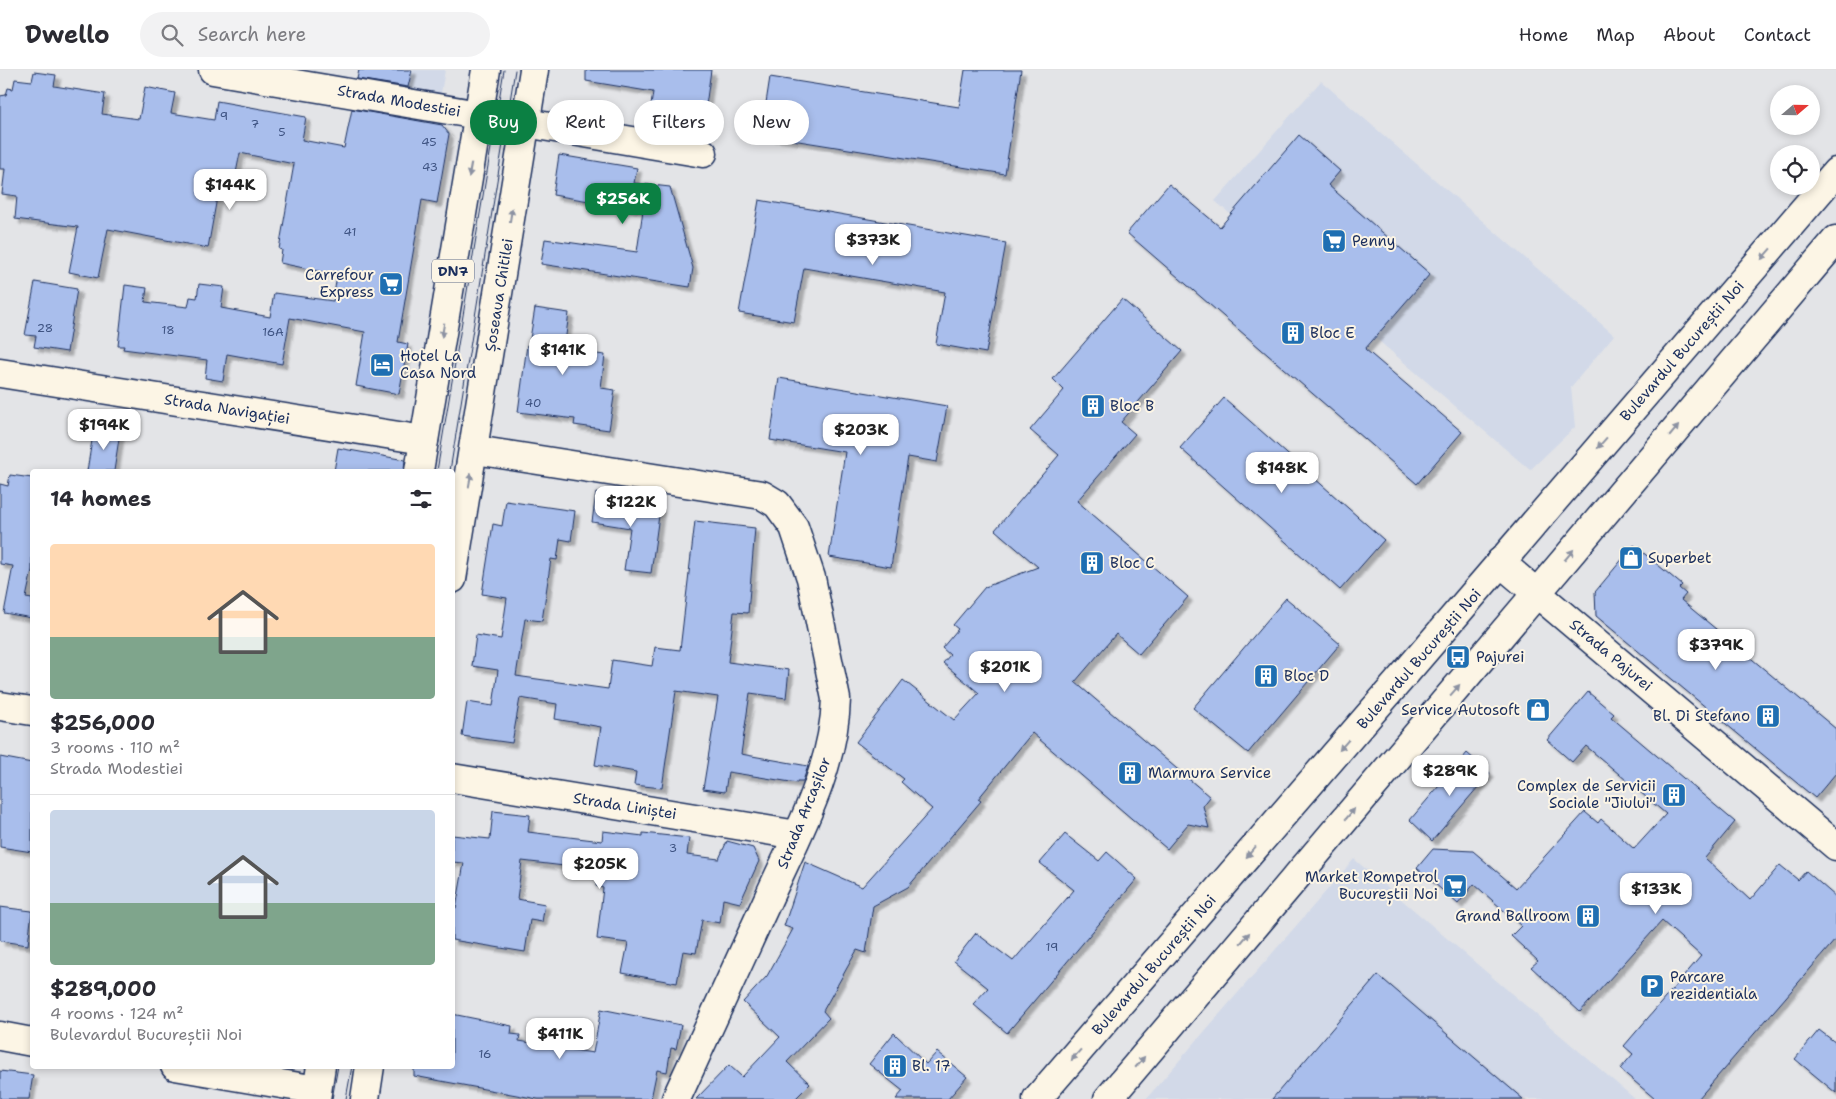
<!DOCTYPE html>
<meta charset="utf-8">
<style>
:root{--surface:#fff;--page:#f2f2f3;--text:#2b2b33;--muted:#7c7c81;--line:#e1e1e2;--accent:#0b8043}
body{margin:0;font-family:"Shantell Sans",sans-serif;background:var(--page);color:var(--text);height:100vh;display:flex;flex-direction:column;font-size:19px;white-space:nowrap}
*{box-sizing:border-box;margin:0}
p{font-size:16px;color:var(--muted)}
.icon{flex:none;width:28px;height:28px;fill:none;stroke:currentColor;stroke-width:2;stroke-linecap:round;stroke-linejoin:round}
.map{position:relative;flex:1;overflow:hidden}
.panel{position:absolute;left:30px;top:399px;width:425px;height:600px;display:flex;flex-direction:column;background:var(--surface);border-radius:5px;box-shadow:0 2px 8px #0003}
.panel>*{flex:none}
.guide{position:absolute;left:470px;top:30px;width:475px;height:45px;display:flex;gap:10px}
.needle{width:32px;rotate:70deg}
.tools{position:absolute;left:1770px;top:15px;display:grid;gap:10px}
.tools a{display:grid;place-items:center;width:50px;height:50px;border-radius:50%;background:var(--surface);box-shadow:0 2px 8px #0003;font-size:25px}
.price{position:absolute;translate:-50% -42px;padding:0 11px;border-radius:10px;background:#fff;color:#222;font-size:16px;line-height:32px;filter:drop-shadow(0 1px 2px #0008)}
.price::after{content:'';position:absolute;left:50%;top:30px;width:15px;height:11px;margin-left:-8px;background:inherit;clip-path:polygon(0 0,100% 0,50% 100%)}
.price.active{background:var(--accent);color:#fff}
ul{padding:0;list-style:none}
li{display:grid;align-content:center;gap:10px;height:265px;padding:0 20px}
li+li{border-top:1px solid var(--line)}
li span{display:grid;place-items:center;height:155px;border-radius:5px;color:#555}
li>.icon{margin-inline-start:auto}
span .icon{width:90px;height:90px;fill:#fffc;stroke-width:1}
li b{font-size:21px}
h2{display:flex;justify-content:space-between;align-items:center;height:60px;padding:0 20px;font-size:21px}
.pill{padding:0 18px;border-radius:22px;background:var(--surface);box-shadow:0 2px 8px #0003;font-size:18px;line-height:45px}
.pill.active{background:var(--accent);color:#fff}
header{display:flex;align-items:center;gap:30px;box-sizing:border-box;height:70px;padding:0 25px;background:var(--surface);border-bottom:1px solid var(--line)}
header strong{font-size:24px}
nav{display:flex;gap:28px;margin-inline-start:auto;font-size:18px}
.search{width:350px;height:45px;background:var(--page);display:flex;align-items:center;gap:12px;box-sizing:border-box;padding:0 18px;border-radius:28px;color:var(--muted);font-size:19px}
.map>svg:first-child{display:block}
.built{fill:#d2d9e8}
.building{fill:#a9beec;stroke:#1b2f5e;filter:url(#shadow)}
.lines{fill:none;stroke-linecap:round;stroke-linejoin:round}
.minor-casing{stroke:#1b2f5e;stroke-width:31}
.major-casing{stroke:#1b2f5e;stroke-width:31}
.minor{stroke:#fcf5e5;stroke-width:28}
.major{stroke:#fcf5e5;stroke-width:28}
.tram{stroke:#1b2f5e;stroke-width:1}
.oneway{fill:#8c92a2}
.labels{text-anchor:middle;stroke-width:4;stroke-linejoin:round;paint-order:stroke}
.number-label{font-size:12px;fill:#3e5382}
.shield{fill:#fcf5e5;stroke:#5e6a86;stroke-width:1}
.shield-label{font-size:14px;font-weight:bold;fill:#1b2f5e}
.street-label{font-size:15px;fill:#1b2f5e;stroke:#fcf5e5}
.poi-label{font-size:15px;fill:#1b2f5e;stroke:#fcf5e5;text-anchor:start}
</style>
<header>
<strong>Dwello</strong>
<div class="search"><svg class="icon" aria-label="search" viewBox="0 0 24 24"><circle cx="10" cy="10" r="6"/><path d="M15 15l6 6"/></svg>Search here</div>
<nav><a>Home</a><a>Map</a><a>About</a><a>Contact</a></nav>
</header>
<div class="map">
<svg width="1836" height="1029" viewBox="0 0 1836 1029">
<defs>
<filter id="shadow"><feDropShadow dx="4.5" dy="4.5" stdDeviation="1" flood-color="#0004"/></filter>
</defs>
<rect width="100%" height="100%" fill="#e3e4e7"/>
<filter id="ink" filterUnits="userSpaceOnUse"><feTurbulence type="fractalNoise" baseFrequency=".02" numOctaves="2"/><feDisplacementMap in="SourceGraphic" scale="10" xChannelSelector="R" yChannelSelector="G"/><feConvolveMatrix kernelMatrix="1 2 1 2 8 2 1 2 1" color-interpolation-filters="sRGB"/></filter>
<g filter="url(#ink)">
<path class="built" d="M412,0H445L441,23L408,17Z
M1321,11L1614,265L1571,317L1575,357L1530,400L1215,131Z
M1354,789L1635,1029H1146Z"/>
<path class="building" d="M359,0H412L408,17L357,9Z
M586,0H711L703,57L649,49L653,22L586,11Z
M965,0H1021L1005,104L761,65L770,7L959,37Z
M34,2L56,5L54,16L105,24L102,44L139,49L145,17L175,23L171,43L214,50L217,31L306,47L302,70L344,78L352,39L442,55L449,64L437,133L422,130L398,272L408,274L399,324L356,316L365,262L290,248L282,294L227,284L223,311L205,308L207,290L123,279L124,276H118L125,215L147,218L145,232L188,237L190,227L197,228L199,214L224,217L221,238L270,247L274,223L333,231L337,205L280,193L282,180L279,179L294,94L240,83L235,108L221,105L208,178L108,159L98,208L69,202L78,157L15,149L17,126L2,124L5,99H0V26L6,25L8,18L13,19L15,9L32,11Z
M1299,65L1340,101L1328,115L1430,204L1365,279L1462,362L1417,414L1127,163L1169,114L1220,157Z
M559,85L637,98L634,113L670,117L693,198L690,217L541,194L545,169L637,182L643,140L553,125Z
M759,130L1006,173L986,283L936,274L945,222L804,198L794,252L739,243Z
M35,212L77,219L67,282L34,277L36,266L25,265Z
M1122,229L1182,281L1121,352L1135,364L1077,431L1188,527L1139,584L1116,564L1075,612L1210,727L1203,736L1209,758L1188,754L1167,779L1032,663L978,729L981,731L908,817L873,836L866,883L857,880L823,941L829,948L787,992L810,1014L795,1029H696L729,995L742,1007L780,967L743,932L767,906L793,859L784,856L805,792L862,817L932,739L901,712L904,709L856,672L903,610L954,650L979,623L943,593L950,585L942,578L958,559L953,555L985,517L1038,497L995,460L1059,385L1030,360L1064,320L1053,309Z
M535,238L569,243L564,280L605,285L601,318L615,320L609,360L574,355L575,349L518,342L527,275H529Z
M779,308L947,336L937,392L908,387L891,497L829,487L845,382L770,370Z
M1224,328L1384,470L1340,520L1180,378Z
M94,358L120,362L114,401H87Z
M338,378L405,390L404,401H334Z
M10,405L32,408V500L26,528L32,529V548L4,543L13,496L0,494V414L8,416Z
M596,423L631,429V433L660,438L651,503L624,500L630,458L592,452Z
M506,431L575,441L571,471L560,469L557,490L551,489L542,551L525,549L516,606L608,619L612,590L652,596L655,577L680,580L695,451L755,458L748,543L734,542L728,592L789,600L786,628L750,623L741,684L808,696L803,711H797V713L728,702L725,722L703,719L718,627L676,621L662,718L634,715L636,702L595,695L601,657L555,649L557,634L520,628L512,673L462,666L467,632L493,636L498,600L472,596L476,565L501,569L507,528L482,524L493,454L502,456Z
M1634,475L1682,515L1679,518L1686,524L1681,530L1836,659V703L1815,728L1596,546L1595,522Z
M1286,528L1340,574L1248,683L1193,638Z
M1588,622L1614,644L1611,647L1735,752L1705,788L1750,830L1780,795L1798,810L1806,801L1836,827V869L1698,1029H1655L1620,999L1633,984L1624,976L1701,886L1662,851L1580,942L1531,897L1538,891L1511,866L1521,856L1474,814L1458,834L1417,798L1433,779L1473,781L1516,818L1585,742L1598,753L1601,749L1634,779L1666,744L1586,676L1572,692L1547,670Z
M1467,683L1490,703L1432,771L1410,750Z
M0,687L32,693V782L0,777Z
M493,741L530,745L528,762L602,771L603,761L643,766V763L689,768L687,785L719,789L727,771L753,778L759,791L740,833L723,829L720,853L702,850L696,883L683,881L677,913L622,903L628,873L597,869L603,818L596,816L598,800L522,791L517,829L545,834L542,852L530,850L525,882L452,870V837L456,838L464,793L452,792V765L490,769Z
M1065,764L1099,791L1107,782L1137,809L1007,963L973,934L988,918L954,891L976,863L1013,891L1074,820L1040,793Z
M0,837L32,841L28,875L0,871Z
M1378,905L1496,1006L1523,1029H1272Z
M601,939L681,955L676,979L671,978L667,1002L657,1000L651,1029H538L414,1006V996H452V944L512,956L511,964L520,965L519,971L593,983Z
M1819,960L1836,973V1023L1795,989Z
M894,963L926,994L937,982L967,1007L948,1029H896L903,1021L869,994Z
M0,1001L33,1005L29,1029H0Z"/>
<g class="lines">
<defs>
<path id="minor" d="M213,0L703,83
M0,303L424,370
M475,380L762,425L777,434L794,457L811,508L836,629C834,700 797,765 768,829C737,895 707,962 676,1029
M1500,492L1836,776
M0,636L32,641
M452,708L797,765
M0,966L32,972
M175,996L317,1020"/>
<path id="major" d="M419,401L486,0
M452,509L534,0
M316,1029L321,996
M365,1029L370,996
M1037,1029C1305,721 1570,412 1836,102
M1108,1029L1836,170"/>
</defs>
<use href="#minor" class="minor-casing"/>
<use href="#major" class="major-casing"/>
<use href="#minor" class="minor"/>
<use href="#major" class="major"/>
<path class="tram" d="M437,401L504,0
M450,401L515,0
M332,1029L338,996
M346,1029L352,996"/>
</g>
<defs><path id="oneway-solid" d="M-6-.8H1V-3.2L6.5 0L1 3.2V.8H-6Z" transform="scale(1.25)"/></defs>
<g class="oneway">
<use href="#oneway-solid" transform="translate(470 100) rotate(100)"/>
<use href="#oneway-solid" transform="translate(511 145) rotate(-81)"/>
<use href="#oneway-solid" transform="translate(1766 184) rotate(131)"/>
<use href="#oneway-solid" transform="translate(443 260) rotate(100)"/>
<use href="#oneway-solid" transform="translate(1674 361) rotate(-50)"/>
<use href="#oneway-solid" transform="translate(1602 373) rotate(131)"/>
<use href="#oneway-solid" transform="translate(470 410) rotate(-80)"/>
<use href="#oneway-solid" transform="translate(1569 485) rotate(-50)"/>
<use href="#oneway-solid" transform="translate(1455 620) rotate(-49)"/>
<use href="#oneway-solid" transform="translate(1344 675) rotate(131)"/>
<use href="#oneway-solid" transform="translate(1350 744) rotate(-50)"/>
<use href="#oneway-solid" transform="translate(1251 782) rotate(131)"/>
<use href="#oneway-solid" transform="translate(1245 868) rotate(-50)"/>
<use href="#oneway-solid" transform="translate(1076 985) rotate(131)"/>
<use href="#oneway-solid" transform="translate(1140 992) rotate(-50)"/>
</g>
</g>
<defs>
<symbol id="supermarket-square" viewBox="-11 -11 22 22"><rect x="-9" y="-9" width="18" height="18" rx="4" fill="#1f6fb2" stroke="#fcf5e5"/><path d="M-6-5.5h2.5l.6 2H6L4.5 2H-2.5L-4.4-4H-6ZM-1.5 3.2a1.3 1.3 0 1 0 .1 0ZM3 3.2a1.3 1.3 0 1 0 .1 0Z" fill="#fff"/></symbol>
<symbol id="building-square" viewBox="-11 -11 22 22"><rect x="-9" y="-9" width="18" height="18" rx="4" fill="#1f6fb2" stroke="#fcf5e5"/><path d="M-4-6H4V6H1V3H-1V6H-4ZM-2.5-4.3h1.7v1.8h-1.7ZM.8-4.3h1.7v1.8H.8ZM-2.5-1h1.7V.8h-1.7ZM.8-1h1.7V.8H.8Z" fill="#fff"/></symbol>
<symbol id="hotel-square" viewBox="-11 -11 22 22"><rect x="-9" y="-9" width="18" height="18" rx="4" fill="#1f6fb2" stroke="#fcf5e5"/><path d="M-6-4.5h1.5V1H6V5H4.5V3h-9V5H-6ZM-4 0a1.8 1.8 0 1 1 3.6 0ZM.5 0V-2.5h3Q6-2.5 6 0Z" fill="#fff"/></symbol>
<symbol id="shop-square" viewBox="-11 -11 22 22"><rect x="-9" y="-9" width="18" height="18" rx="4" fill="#1f6fb2" stroke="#fcf5e5"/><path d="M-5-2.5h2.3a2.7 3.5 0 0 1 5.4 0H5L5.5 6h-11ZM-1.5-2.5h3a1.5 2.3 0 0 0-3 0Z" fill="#fff"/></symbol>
<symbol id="bus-square" viewBox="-11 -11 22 22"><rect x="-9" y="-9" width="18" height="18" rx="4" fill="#1f6fb2" stroke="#fcf5e5"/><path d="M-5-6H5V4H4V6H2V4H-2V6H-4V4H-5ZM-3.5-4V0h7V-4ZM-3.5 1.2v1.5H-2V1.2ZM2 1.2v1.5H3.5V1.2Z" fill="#fff"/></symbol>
<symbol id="parking-square" viewBox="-11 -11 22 22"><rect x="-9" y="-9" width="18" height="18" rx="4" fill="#1f6fb2" stroke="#fcf5e5"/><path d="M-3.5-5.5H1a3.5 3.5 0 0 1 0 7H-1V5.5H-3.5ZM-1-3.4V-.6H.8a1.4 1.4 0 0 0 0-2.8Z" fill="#fff"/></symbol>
</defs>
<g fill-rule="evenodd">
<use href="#supermarket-square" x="1320" y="157" width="28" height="28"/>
<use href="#supermarket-square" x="377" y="200" width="28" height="28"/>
<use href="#building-square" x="1279" y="249" width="28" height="28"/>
<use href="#hotel-square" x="368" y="281" width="28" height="28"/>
<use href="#building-square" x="1079" y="322" width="28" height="28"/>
<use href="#shop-square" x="1617" y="474" width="28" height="28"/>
<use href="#building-square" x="1078" y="479" width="28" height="28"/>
<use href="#bus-square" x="1444" y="573" width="28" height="28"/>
<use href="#building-square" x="1252" y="592" width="28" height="28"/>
<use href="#shop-square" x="1524" y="626" width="28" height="28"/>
<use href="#building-square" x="1754" y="632" width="28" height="28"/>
<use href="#building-square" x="1116" y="689" width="28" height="28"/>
<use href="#building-square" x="1660" y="711" width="28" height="28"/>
<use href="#supermarket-square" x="1441" y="802" width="28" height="28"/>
<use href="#building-square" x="1574" y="832" width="28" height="28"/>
<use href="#parking-square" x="1638" y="902" width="28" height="28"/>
<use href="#building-square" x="881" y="982" width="28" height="28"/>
</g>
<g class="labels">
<g class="number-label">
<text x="224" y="50">9</text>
<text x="255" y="58">7</text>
<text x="282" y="66">5</text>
<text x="429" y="76">45</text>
<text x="430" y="101">43</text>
<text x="350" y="166">41</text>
<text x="45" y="262">28</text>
<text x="168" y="264">18</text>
<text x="273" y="266">16A</text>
<text x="533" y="337">40</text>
<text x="673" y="782">3</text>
<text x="1052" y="881">19</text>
<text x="485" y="988">16</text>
</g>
<rect class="shield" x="432" y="189.5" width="42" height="23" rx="4"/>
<g class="shield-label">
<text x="453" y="206">DN7</text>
</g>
<g class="street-label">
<text transform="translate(399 31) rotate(10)" y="5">Strada Modestiei</text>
<text transform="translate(499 225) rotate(-81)" y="5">Șoseaua Chitilei</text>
<text transform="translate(1682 281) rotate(-49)" y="5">Bulevardul Bucureștii Noi</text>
<text transform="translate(227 339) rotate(9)" y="5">Strada Navigației</text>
<text transform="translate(1611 585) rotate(40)" y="5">Strada Pajurei</text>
<text transform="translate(1419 589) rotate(-49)" y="5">Bulevardul Bucureștii Noi</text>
<text transform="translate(625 736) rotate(9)" y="5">Strada Liniștei</text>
<text transform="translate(804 743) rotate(-68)" y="5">Strada Arcașilor</text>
<text transform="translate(1154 895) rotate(-49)" y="5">Bulevardul Bucureștii Noi</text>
</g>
<g class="poi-label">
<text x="1352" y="176">Penny</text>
<text x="374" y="210" text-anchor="end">Carrefour<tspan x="374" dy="17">Express</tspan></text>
<text x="1310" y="268">Bloc E</text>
<text x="400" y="291">Hotel La<tspan x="400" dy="17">Casa Nord</tspan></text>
<text x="1110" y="341">Bloc B</text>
<text x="1648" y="493">Superbet</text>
<text x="1110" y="498">Bloc C</text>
<text x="1476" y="592">Pajurei</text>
<text x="1284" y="611">Bloc D</text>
<text x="1520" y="645" text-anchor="end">Service Autosoft</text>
<text x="1750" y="651" text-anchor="end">Bl. Di Stefano</text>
<text x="1148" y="708">Marmura Service</text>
<text x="1656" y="721" text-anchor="end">Complex de Servicii<tspan x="1656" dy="17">Sociale "Jiului"</tspan></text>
<text x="1438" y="812" text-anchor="end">Market Rompetrol<tspan x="1438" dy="17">Bucureștii Noi</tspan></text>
<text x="1570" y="851" text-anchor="end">Grand Ballroom</text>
<text x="1670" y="912">Parcare<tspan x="1670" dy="17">rezidentiala</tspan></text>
<text x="912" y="1001">Bl. 17</text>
</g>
</g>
</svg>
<div class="tools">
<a><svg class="needle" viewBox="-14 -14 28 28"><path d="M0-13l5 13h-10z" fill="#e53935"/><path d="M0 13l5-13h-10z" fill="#7c7c81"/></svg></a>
<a><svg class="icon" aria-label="locate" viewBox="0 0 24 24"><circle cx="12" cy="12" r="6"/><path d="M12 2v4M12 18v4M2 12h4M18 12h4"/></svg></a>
</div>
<b class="price" style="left:230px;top:141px">$144K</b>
<b class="price active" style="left:623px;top:155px">$256K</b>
<b class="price" style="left:873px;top:196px">$373K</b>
<b class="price" style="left:563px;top:306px">$141K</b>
<b class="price" style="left:104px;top:381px">$194K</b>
<b class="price" style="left:861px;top:386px">$203K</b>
<b class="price" style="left:1282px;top:424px">$148K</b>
<b class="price" style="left:631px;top:458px">$122K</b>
<b class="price" style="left:1716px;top:601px">$379K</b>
<b class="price" style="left:1005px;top:623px">$201K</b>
<b class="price" style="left:1450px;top:727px">$289K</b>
<b class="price" style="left:600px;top:820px">$205K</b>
<b class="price" style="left:1656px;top:845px">$133K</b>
<b class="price" style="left:560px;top:990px">$411K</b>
<div class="guide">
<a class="pill active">Buy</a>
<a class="pill">Rent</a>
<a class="pill">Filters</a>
<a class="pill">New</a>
</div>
<section class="panel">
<h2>14 homes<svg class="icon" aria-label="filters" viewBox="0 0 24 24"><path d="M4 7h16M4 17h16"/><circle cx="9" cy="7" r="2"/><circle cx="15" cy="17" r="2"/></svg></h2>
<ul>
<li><span style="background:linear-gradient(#ffd9b3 60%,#7fa58c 0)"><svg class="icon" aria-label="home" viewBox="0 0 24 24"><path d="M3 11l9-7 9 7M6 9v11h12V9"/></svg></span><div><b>$256,000</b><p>3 rooms · 110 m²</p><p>Strada Modestiei</p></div></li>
<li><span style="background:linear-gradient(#c9d6e8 60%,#7fa58c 0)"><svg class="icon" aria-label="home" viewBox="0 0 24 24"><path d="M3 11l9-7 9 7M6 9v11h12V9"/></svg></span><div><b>$289,000</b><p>4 rooms · 124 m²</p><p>Bulevardul Bucureștii Noi</p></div></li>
</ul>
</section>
</div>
